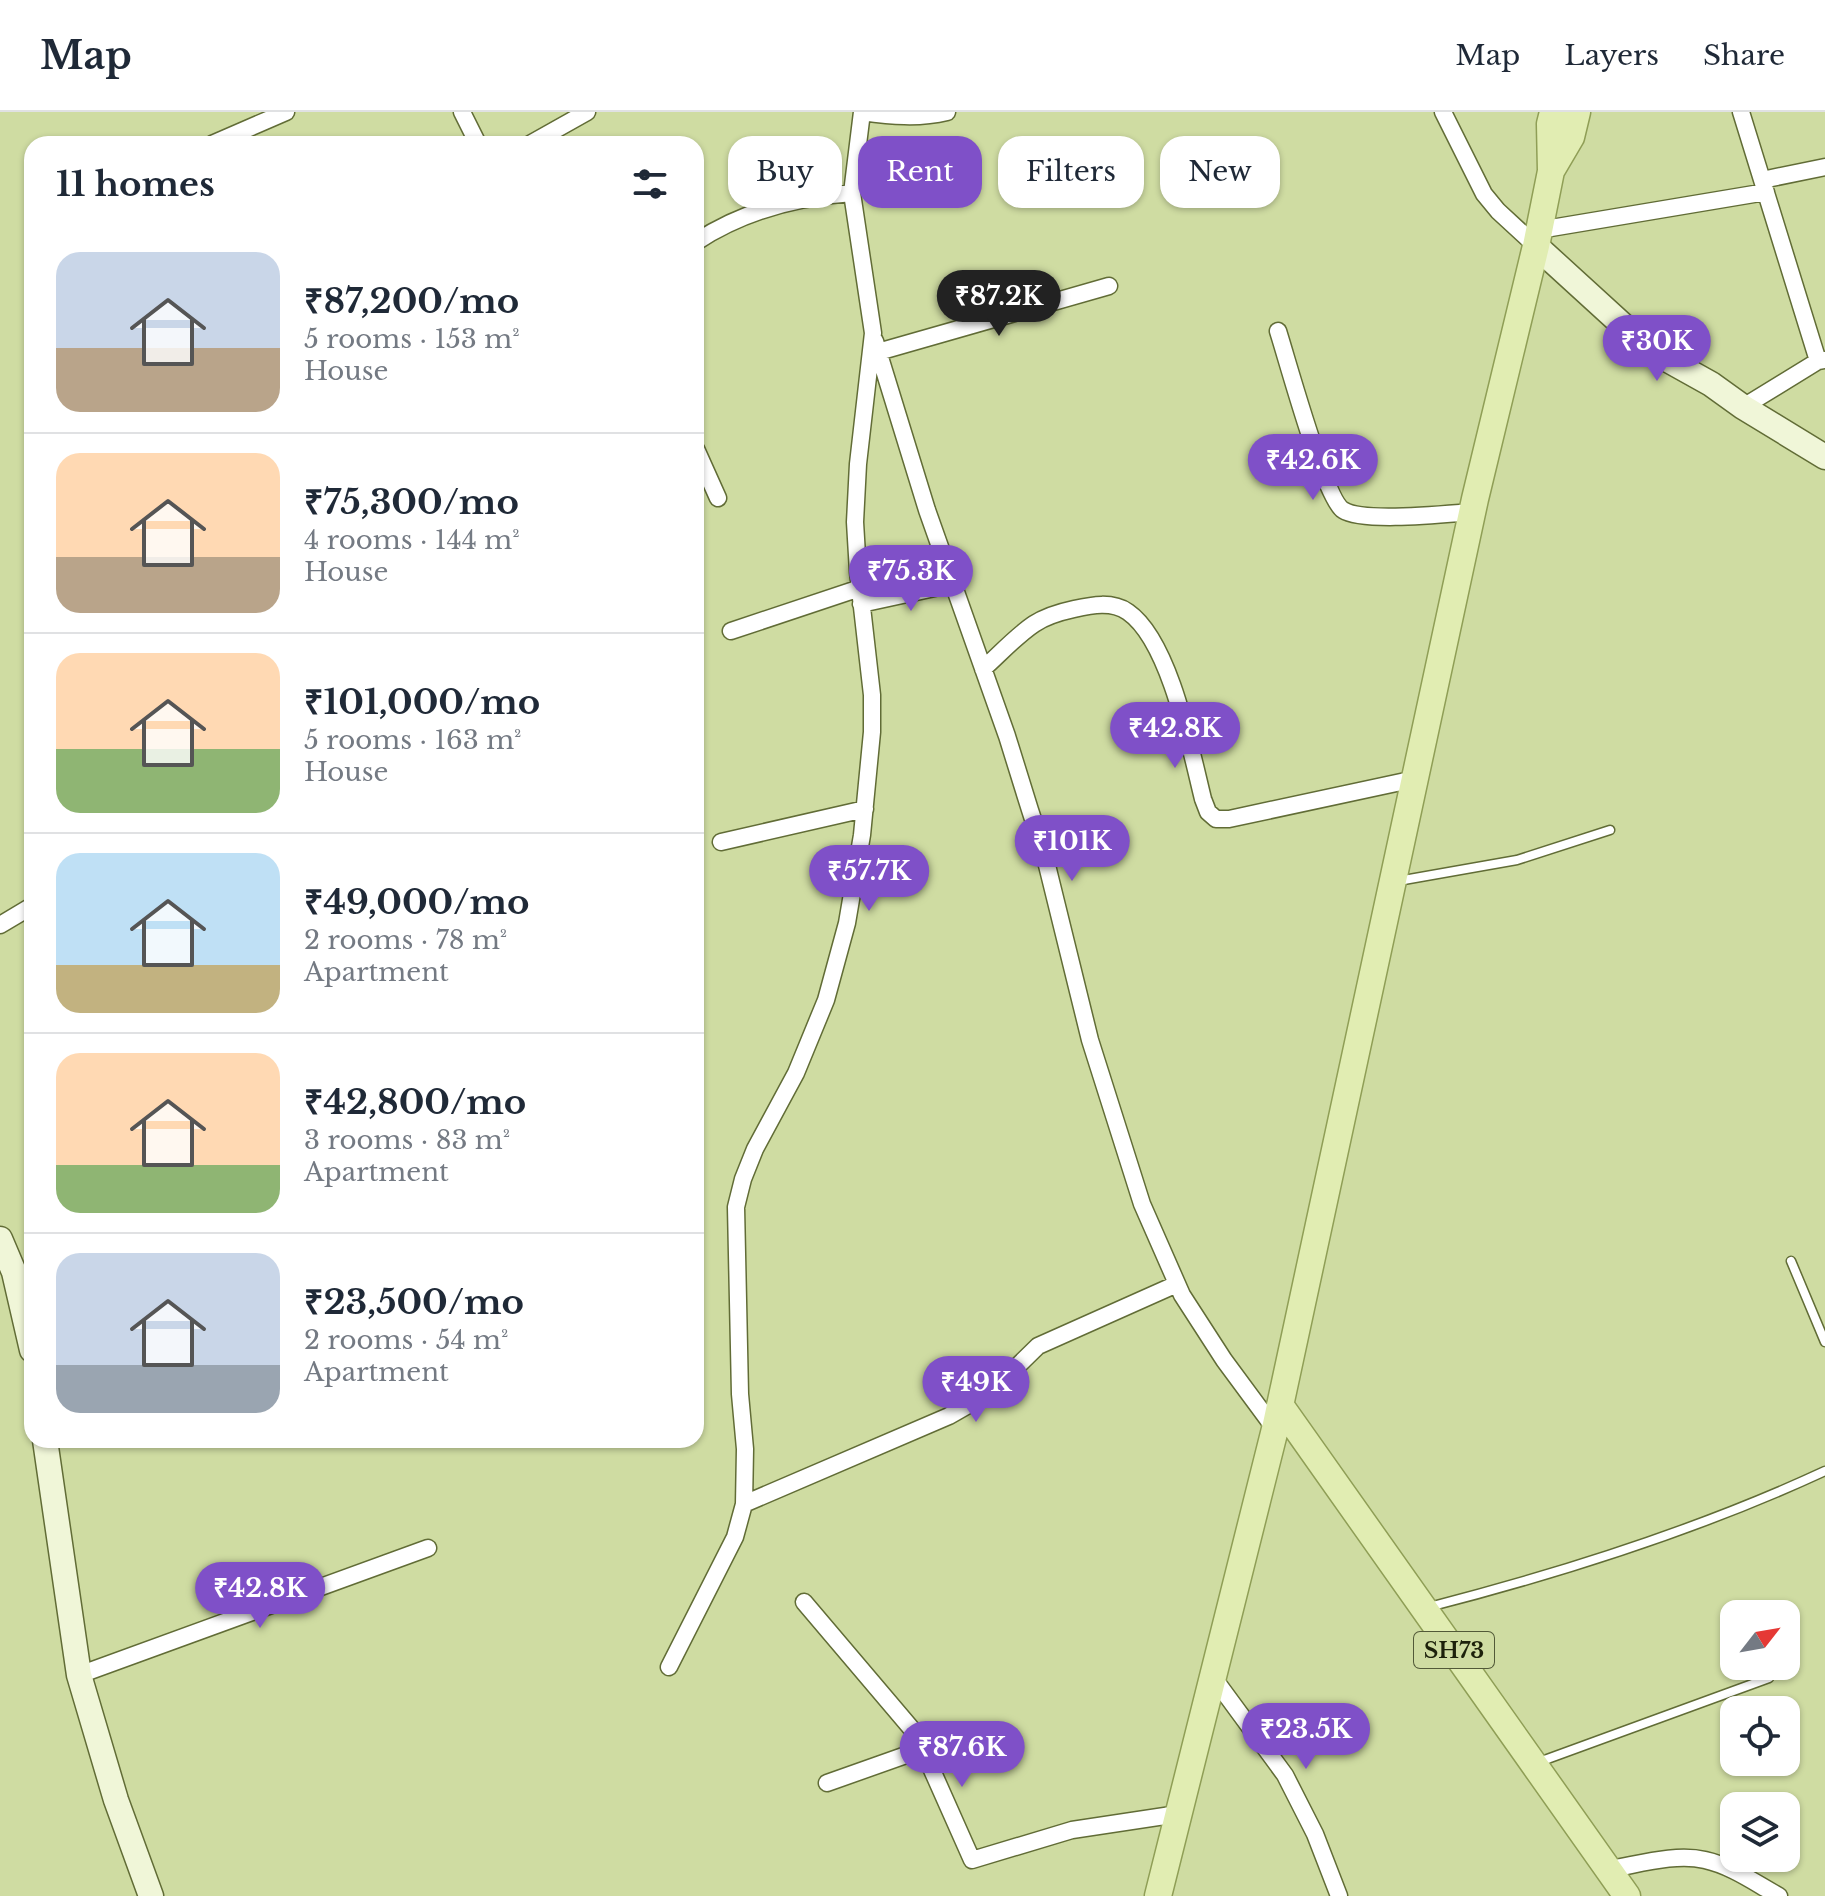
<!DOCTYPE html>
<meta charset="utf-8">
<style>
:root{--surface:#fff;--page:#f2f2f3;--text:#1f2937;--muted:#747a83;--line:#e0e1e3;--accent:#7f50c8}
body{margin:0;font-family:"Libre Baskerville",serif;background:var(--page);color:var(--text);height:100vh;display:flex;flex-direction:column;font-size:30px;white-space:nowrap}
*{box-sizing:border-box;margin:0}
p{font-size:26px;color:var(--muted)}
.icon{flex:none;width:44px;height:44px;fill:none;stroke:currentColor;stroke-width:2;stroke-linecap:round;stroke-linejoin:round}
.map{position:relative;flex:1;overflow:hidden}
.side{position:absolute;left:24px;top:24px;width:680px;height:1312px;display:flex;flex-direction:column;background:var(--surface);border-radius:24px;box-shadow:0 2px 6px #0004}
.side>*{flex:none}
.hud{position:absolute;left:728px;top:24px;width:760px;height:72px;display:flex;gap:16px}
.needle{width:52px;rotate:59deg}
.controls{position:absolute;left:1720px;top:1488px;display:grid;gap:16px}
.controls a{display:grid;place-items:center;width:80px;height:80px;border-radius:16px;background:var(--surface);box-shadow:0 2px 6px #0004;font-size:40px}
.price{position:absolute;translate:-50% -68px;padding:0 18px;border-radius:28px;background:var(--accent);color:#fff;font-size:26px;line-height:52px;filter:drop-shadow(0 2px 4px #0008)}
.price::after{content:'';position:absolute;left:50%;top:48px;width:24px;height:18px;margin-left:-12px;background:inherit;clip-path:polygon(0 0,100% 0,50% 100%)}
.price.on{background:#222;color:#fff}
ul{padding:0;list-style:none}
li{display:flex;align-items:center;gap:24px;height:200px;padding:0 32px}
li+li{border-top:2px solid var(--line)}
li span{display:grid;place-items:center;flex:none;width:224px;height:160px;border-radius:24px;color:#555}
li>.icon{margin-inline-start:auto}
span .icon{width:96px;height:96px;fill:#fffc;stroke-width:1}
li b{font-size:34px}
h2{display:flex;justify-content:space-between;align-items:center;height:96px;padding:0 32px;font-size:34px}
.chip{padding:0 28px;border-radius:24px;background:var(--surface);box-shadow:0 2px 6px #0004;font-size:28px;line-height:72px}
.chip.on{background:var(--accent);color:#fff}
header{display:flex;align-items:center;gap:48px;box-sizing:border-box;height:112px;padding:0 40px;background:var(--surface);border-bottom:2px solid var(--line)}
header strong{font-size:38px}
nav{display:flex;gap:44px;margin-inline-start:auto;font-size:28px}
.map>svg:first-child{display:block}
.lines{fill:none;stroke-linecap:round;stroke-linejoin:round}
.lane-casing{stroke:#616c36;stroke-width:11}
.street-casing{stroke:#616c36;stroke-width:19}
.secondary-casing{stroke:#616c36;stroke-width:27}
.primary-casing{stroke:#8f9e56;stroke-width:29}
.lane{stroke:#fff;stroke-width:8}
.street{stroke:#fff;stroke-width:16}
.secondary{stroke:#f0f6d8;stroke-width:24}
.primary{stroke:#e1edb2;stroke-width:26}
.labels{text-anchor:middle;stroke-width:8;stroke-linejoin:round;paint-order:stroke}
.shield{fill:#cfdca2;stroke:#525938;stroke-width:2}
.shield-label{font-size:22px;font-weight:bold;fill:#1d210b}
</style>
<header>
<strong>Map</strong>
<nav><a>Map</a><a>Layers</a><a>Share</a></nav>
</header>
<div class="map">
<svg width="1825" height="1784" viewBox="0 0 1825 1784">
<rect width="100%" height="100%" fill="#cfdca2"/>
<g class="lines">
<defs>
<path id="lane" d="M1398,769L1517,748L1610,718
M1791,1149L1825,1230
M1429,1495C1565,1460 1698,1418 1825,1359
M1539,1650L1769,1566"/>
<path id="street" d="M462,0L478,32
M1443,0L1484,82L1498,99L1536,134
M1741,0L1818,249
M212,32L286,0
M530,32L587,0
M1762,68L1825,55
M1539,118L1766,80
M696,130C743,99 797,85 852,81
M1278,219C1287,247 1325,387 1343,398C1363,411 1445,402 1472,400
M875,229L927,398L1007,624L1030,698L1044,741L1090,928L1142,1092L1182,1183L1224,1248L1275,1317
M878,240L1109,174
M1743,295L1818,249L1825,248
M696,337L718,386
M861,492L953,472
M731,519L860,476
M983,557C1000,542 1016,524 1034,512C1046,504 1060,500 1074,497C1092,493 1112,489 1128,500C1170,529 1191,639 1203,687L1208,700L1216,707H1229L1415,667
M721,730L865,697
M0,813L32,794
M744,1392L949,1304L991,1280L1038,1234L1177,1172
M804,1490L916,1622L972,1748L1072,1718L1178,1702
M669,1555L735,1425L744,1392L745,1337L740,1282L736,1095L743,1067L755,1037L796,961L826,888L847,811L862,723L872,620V583L858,460L855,410L858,352L873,221L852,81L862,0C891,4 918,7 947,0
M79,1563L428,1436
M1213,1565L1285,1663L1315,1722L1339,1784
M827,1671L923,1637
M1611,1757C1640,1752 1676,1741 1705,1748C1732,1754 1755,1771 1779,1784"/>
<path id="secondary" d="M1536,134L1650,238L1711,272L1743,295L1825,345
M0,1127L14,1160L32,1238
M45,1328L79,1563L116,1688L151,1784"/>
<path id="primary" d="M1551,59L1571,25L1577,0
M1280,1293L1627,1784
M1158,1784L1275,1317L1475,387L1536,134L1551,59L1550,12L1553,0"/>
</defs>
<use href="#lane" class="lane-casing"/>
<use href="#street" class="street-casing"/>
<use href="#secondary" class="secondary-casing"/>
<use href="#primary" class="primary-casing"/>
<use href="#lane" class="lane"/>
<use href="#street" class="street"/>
<use href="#secondary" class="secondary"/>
<use href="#primary" class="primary"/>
</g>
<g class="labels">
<rect class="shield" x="1414" y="1520" width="80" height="36" rx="6"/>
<g class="shield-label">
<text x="1454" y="1546">SH73</text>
</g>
</g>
</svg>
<div class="controls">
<a><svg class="needle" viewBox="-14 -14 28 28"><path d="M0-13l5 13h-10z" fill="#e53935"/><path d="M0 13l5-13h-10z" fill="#747a83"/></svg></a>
<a><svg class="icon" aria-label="locate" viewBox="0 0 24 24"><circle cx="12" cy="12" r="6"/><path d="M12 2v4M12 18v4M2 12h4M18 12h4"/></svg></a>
<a><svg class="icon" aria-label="layers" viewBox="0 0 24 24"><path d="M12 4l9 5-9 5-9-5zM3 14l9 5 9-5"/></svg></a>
</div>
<b class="price on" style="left:999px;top:226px">₹87.2K</b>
<b class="price" style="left:1657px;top:271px">₹30K</b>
<b class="price" style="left:1313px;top:390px">₹42.6K</b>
<b class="price" style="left:911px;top:501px">₹75.3K</b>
<b class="price" style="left:1175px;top:658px">₹42.8K</b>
<b class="price" style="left:1072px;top:771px">₹101K</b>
<b class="price" style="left:869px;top:801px">₹57.7K</b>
<b class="price" style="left:976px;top:1312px">₹49K</b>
<b class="price" style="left:260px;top:1518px">₹42.8K</b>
<b class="price" style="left:1306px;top:1659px">₹23.5K</b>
<b class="price" style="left:962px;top:1677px">₹87.6K</b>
<div class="hud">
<a class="chip">Buy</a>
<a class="chip on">Rent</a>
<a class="chip">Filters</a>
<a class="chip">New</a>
</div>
<section class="side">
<h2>11 homes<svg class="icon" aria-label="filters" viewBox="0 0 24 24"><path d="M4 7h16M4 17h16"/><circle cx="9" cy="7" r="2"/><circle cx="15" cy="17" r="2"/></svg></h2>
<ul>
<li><span style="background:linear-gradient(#c9d6e8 60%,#b9a48a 0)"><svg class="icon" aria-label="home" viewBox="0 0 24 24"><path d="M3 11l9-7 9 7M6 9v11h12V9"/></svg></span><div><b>₹87,200/mo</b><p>5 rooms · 153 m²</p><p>House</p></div></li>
<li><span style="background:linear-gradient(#ffd9b3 65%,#b9a48a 0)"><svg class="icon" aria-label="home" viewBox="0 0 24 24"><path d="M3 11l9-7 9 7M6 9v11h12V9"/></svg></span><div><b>₹75,300/mo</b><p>4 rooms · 144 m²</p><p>House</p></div></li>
<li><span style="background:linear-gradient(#ffd9b3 60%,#8fb573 0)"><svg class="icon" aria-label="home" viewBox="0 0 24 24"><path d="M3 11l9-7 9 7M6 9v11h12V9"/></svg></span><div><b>₹101,000/mo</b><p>5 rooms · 163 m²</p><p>House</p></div></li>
<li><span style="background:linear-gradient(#bfe0f5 70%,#c2b280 0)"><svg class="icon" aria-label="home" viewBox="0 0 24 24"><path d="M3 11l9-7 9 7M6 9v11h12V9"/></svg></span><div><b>₹49,000/mo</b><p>2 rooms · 78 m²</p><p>Apartment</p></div></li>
<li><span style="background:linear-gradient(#ffd9b3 70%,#8fb573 0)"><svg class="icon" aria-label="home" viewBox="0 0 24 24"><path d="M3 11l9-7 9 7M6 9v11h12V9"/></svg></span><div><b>₹42,800/mo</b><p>3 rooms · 83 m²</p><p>Apartment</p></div></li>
<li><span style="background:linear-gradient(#c9d6e8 70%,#9aa5b1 0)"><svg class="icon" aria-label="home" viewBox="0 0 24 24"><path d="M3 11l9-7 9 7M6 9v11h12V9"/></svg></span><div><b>₹23,500/mo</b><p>2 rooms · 54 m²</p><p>Apartment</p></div></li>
</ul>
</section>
</div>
